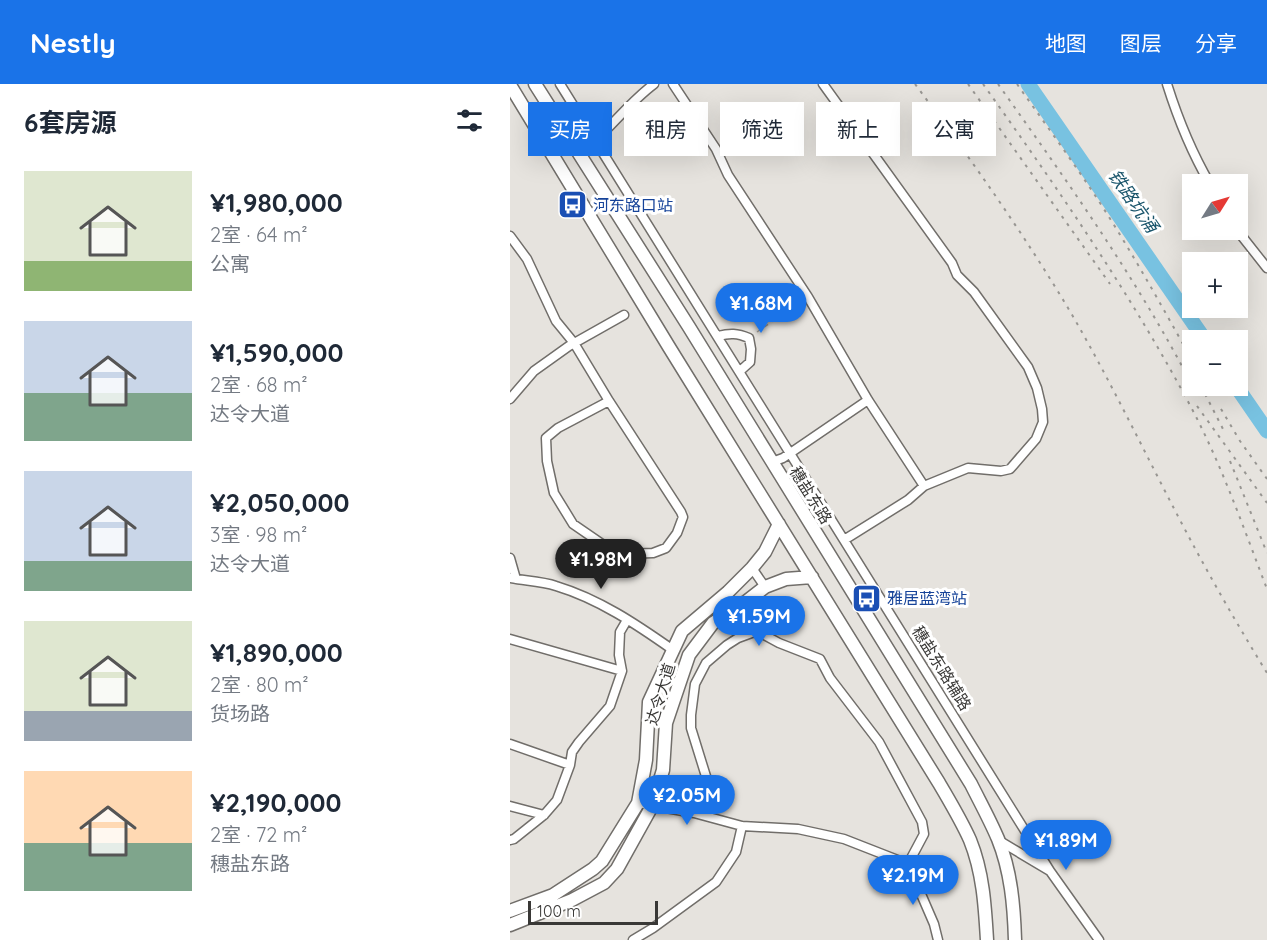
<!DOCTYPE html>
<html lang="zh">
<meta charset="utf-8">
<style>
:root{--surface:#fff;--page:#f2f2f3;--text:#1f2937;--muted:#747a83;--accent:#1a73e8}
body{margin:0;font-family:Quicksand,"Noto Sans SC",sans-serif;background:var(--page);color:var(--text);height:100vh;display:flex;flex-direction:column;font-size:22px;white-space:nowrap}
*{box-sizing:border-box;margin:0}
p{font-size:20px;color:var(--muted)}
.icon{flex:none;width:33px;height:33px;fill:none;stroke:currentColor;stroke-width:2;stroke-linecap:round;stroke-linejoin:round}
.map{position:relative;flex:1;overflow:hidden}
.sheet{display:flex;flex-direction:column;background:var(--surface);width:510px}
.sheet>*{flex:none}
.banner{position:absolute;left:18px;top:18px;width:570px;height:54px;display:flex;gap:12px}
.needle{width:39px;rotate:53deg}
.fabs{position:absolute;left:672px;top:90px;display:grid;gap:12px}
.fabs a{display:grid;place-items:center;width:66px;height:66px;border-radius:0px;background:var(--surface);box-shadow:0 6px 24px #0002;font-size:30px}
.scale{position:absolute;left:18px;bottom:15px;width:130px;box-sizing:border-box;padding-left:6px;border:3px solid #393836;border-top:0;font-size:16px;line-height:21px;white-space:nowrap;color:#393836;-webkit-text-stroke:4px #fff;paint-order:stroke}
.price{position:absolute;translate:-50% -51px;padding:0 14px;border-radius:21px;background:var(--accent);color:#fff;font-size:20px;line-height:39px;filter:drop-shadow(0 2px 3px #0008)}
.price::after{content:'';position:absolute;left:50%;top:36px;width:18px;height:14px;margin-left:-9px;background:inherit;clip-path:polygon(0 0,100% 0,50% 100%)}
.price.selected{background:#222;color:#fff}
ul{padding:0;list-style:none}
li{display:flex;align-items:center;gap:18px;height:150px;padding:0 24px}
li span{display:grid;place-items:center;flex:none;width:168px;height:120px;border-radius:0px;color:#555}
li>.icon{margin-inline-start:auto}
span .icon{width:72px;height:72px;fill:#fffc;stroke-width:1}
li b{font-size:26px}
h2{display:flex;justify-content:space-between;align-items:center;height:72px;padding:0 24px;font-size:26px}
.chip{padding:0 21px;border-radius:0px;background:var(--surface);box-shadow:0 6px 24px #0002;font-size:21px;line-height:54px}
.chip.selected{background:var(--accent);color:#fff}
header{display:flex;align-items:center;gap:36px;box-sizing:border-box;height:84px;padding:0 30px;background:var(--accent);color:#fff}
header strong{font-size:28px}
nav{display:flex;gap:33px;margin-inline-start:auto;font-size:21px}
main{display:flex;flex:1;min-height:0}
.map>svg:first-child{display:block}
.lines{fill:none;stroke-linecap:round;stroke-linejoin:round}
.river{stroke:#78c2e1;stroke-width:15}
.street-casing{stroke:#716e6a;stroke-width:11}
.secondary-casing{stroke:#716e6a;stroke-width:15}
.path{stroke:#a8a5a1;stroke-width:1.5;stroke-dasharray:4.5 4.5;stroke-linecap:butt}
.street{stroke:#fff;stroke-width:8}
.secondary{stroke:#fff;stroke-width:12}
.rail{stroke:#989692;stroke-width:2;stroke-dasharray:3 6;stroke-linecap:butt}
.labels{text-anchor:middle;stroke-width:6;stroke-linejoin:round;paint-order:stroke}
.transit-label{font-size:16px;fill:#164399;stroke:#fff;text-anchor:start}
.street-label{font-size:16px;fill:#393836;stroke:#fff}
.water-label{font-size:18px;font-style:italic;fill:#1b566c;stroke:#fff}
</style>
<header>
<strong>Nestly</strong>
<nav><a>地图</a><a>图层</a><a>分享</a></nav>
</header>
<main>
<section class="sheet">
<h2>6套房源<svg class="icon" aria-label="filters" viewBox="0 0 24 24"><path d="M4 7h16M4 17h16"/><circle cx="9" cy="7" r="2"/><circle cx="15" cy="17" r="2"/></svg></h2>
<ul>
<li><span style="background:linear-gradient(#dfe7d0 75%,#8fb573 0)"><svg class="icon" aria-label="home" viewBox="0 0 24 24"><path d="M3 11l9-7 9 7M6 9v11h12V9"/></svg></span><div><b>¥1,980,000</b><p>2室 · 64 m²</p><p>公寓</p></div></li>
<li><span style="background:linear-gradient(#c9d6e8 60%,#7fa58c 0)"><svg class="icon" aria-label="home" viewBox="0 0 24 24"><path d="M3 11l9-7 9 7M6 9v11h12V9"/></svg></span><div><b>¥1,590,000</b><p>2室 · 68 m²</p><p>达令大道</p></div></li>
<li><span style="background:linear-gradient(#c9d6e8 75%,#7fa58c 0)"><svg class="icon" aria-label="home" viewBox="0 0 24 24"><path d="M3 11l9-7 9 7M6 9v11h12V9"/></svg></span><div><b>¥2,050,000</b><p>3室 · 98 m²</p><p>达令大道</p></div></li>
<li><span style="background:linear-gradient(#dfe7d0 75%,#9aa5b1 0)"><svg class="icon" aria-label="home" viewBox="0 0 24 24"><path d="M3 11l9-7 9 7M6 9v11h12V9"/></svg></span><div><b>¥1,890,000</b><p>2室 · 80 m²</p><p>货场路</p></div></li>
<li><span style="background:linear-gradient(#ffd9b3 60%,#7fa58c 0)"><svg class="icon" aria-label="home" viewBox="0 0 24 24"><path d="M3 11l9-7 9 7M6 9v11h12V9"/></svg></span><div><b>¥2,190,000</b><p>2室 · 72 m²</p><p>穗盐东路</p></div></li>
</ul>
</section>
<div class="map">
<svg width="757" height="856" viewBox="0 0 757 856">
<rect width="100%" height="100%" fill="#e6e3de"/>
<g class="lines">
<path class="river" d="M518,0L695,256
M726,302L757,347"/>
<defs>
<path id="street" d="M50,0L540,787
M163,0L206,65L218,91L298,213L358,316L414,402
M313,0L442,179L447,191L464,208L518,283L527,304L532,325L533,338L526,355L500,385L491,387L458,384L414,402L398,416L334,456
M657,0C668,35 682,69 700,100
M70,70C97,49 117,20 144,0
M727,146L757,184
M0,152L17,175L46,237L64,259L99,317L171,428L173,433L167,449L156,464L143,469L115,470L95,462L63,440L44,409L37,377L36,354L48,344L99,317
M208,252C220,249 227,249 239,254L241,265L240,278L230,287
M0,315L24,287L59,262L114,231
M262,378L273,374L358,316
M0,474L6,495
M242,484L255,503
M0,494C15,497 31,497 46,502C89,515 126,540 163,566
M0,555L112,587
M0,660L60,681
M132,698L171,716L186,719L197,711L199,702L181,644V631L185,600L196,579L217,561L228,554L247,547L269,559L310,575L320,594L369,658L412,738L414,750L398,780
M128,719L184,729L232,742L288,745L334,755L398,780L424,840L428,856
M0,722L34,731
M0,756L4,755L34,731L47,716L60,681L62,668L69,658L100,622L112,587L109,571L110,548L117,536
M488,756L540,787L589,856
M123,856L143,844L206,798L226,768L232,742"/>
<path id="secondary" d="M25,0L179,243L461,700C470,718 480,736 488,755C501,787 504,822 505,856
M0,1L159,263L429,699C440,718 451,736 460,756C473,788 475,822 477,856
M0,827L43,811L83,785L92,777L128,719L136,676L139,618L172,547L218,508L242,484L255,468L269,440
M0,841L62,816L94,799L107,785L142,722L153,686L156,639L179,571L203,539L237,517L255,503L276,495L302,493"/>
</defs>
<use href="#street" class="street-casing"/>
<use href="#secondary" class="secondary-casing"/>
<path class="path" d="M247,248L290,218"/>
<use href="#street" class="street"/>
<use href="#secondary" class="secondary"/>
<path class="rail" d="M405,0C460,74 514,150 561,229C604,303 640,380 680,455C704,500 730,545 757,589
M458,0L600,200
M473,0C548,105 621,210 682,325C712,382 734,445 757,505
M488,0C557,97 627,195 682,301
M507,0C538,44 570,87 599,133C628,179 655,228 682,276
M691,302L714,347
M687,322L757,419
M711,325L730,357L757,395
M720,377L757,469"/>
</g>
<defs>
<symbol id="bus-square" viewBox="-11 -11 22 22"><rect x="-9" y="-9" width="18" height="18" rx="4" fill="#1a4fb4" stroke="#fff"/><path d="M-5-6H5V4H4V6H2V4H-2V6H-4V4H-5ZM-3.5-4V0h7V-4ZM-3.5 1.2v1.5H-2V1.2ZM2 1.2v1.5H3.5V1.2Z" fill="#fff"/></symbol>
</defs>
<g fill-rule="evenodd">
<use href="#bus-square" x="46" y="104" width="33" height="33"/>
<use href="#bus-square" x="340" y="498" width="33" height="33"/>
</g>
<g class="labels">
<g class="transit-label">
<text x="83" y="127">河东路口站</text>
<text x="377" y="520">雅居蓝湾站</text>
</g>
<g class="street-label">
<text transform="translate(301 411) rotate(58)" y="6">穗盐东路</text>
<text transform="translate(432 584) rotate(58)" y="6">穗盐东路辅路</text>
<text transform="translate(150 610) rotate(-73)" y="6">达令大道</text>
</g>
<g class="water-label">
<text transform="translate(623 117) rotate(55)" y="6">铁路坑涌</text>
</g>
</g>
</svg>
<div class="fabs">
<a><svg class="needle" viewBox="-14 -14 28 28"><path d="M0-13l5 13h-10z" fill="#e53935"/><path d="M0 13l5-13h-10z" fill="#747a83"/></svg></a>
<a>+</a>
<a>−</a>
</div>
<div class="scale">100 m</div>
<b class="price" style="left:251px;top:250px">¥1.68M</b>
<b class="price selected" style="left:91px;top:506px">¥1.98M</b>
<b class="price" style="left:249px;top:563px">¥1.59M</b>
<b class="price" style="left:177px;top:742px">¥2.05M</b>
<b class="price" style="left:556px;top:787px">¥1.89M</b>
<b class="price" style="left:403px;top:822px">¥2.19M</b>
<div class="banner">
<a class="chip selected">买房</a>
<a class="chip">租房</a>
<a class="chip">筛选</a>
<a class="chip">新上</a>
<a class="chip">公寓</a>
</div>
</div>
</main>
